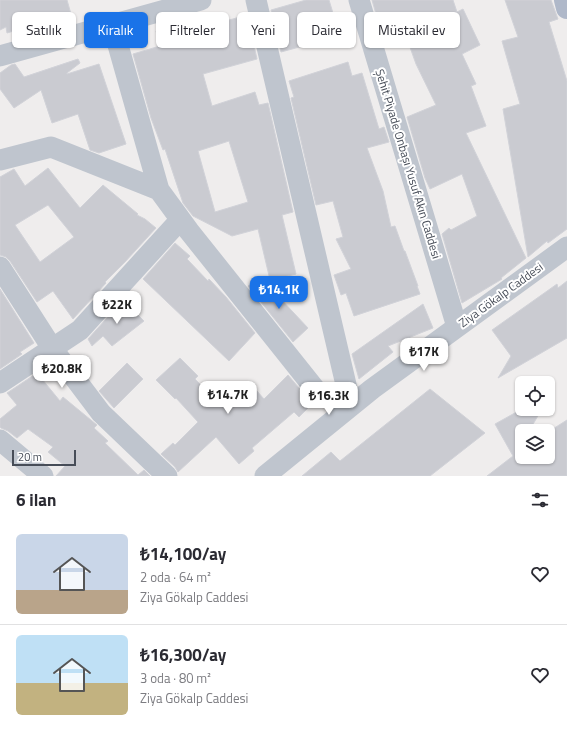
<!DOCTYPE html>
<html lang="tr">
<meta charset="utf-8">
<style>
:root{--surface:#fff;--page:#f2f2f3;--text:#2b2b33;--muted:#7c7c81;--line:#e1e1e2;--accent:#1a73e8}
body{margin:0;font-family:"Titillium Web",sans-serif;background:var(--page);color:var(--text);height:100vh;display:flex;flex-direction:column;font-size:15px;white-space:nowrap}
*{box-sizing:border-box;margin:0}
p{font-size:13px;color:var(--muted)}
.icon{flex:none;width:22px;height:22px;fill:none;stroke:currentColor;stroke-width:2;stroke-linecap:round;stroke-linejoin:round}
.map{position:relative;height:476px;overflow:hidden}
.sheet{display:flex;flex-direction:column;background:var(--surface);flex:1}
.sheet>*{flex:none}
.hud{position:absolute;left:12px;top:12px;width:543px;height:36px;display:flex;gap:8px}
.fabs{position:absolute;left:515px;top:376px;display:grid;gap:8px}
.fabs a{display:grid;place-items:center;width:40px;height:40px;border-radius:6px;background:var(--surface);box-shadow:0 1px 3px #0004;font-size:20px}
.scale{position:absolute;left:12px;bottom:10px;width:64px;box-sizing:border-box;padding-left:4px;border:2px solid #474d58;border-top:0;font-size:11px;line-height:14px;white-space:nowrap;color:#474d58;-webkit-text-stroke:3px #fff;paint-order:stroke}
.price{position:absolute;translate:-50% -34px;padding:0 9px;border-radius:8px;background:#fff;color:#222;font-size:13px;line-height:26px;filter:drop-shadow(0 1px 2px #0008)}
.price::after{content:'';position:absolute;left:50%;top:24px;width:12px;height:9px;margin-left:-6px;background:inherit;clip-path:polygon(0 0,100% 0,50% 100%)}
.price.selected{background:var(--accent);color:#fff}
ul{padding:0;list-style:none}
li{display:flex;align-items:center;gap:12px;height:100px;padding:0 16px}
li+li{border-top:1px solid var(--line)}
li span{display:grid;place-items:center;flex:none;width:112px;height:80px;border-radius:6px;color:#555}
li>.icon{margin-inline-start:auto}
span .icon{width:48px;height:48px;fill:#fffc;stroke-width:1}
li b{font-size:17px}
h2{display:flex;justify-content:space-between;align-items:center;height:48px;padding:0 16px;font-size:17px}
.tag{padding:0 14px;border-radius:6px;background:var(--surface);box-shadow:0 1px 3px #0004;font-size:14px;line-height:36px}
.tag.selected{background:var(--accent);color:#fff}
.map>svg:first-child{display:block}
.building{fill:#cacbd1;stroke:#d1d2d8;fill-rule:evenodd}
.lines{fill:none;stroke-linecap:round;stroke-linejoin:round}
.minor{stroke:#bfc5ce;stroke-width:21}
.major{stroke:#afb8c9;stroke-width:22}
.labels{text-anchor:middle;stroke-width:4;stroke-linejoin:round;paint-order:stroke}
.street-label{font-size:12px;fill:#474d58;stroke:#fff}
</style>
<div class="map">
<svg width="567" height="476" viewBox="0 0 567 476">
<rect width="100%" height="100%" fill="#efeded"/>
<path class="building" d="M0,0H67L71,14L7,33L6,27L0,30Z
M306,0H329L340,36L281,52L271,10Z
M372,0H453L457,12L463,9L480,45L462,54L476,84L471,86L486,126L466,133L526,258L501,278L502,279L462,303L442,234L449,228L451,230L477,216L462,174L430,189L425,178L407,117L436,105L416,64L402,25L381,32Z
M505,0H551L558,19L549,22L567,81V229L548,243L547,241L528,257L503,109L520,104L502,41L518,37Z
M247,15L257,59L203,74L212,106L255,92L259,105L268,103L293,212L282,215L296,274L270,280L258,229L232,236L193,216L183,203L165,149L163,150L151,118L133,54L160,46L156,31L188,22L190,31ZM229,141L248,202L215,212L198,151Z
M78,59L80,63L67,73V74L99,64L126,144L99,153L90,150L78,114L52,123L41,90L14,108L0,89V73L11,65L15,64L24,77Z
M348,62L352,76L362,73L379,129L384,127L389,142L367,148L383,191L391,227L395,226L404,251H405L418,286H417L420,294L354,316L346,293L341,295L334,275L351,269L336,239L343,237L333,201L316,205L291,98L294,97L289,81Z
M48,168L80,208L103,185L138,214L137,215L145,219L156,228L125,262L105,282L106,283L73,319L53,291L37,302L10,261L6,257L0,255V177L14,169L25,186ZM48,205L74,237L40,262L15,225Z
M175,243L190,256L187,259L208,281L209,279L226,297L255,333L229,361L143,279Z
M262,279L308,328L293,342L248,286Z
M567,281V338L498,378L511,356L492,330L557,284L558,288Z
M0,289L34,343L20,352L22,354L0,369Z
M123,300L144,321L112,346L103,336L92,346L88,339Z
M423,304L433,328L388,346L393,352L359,379L352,354Z
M180,358L198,376L195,379L220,405L249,382L264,399L288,375L310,401L312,404L299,417L294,412L252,448L254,451L239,464L216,437L178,472L175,467L161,454L173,443L175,445L198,422L176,398L175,399L156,380Z
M127,363L143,379L114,408L99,391Z
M37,373L60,401L63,397L97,425L94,428L108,441L105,443L138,475L144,470L150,476H56L65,466L48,452L53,447L28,429L17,438L8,431L1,428L0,427V419L17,405L7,393Z
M430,389L485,433L430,476H302L331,452L340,461Z
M522,409H542L529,431H522V443L518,451L522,448V457H548V432L567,420V476H487L513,456L495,424Z"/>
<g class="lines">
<path class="minor" d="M256,0L351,406
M359,0L457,327
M112,24L159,190L189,231L319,394L351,406
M0,56L201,0
M0,160L51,147L159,190
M0,267L52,348L101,413L167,476
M0,383L80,330L180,220
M0,440L43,476
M265,476L372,389L567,247"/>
<path class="major" d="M565,0L567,8"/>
</g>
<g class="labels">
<g class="street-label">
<text transform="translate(408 164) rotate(73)" y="4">Şehit Piyade Onbaşı Yusuf Akın Caddesi</text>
<text transform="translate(501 295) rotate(-36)" y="4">Ziya Gökalp Caddesi</text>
</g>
</g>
</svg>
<div class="fabs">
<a><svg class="icon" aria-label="locate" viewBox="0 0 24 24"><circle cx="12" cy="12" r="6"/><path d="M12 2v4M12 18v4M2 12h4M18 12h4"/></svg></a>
<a><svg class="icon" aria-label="layers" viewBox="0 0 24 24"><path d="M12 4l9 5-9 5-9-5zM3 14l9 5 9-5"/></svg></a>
</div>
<div class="scale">20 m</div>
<b class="price selected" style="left:279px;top:310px">₺14.1K</b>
<b class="price" style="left:117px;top:325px">₺22K</b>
<b class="price" style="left:424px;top:372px">₺17K</b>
<b class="price" style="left:62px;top:389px">₺20.8K</b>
<b class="price" style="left:228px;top:415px">₺14.7K</b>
<b class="price" style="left:329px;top:416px">₺16.3K</b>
<div class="hud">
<a class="tag">Satılık</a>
<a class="tag selected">Kiralık</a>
<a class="tag">Filtreler</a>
<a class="tag">Yeni</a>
<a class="tag">Daire</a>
<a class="tag">Müstakil ev</a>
</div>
</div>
<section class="sheet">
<h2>6 ilan<svg class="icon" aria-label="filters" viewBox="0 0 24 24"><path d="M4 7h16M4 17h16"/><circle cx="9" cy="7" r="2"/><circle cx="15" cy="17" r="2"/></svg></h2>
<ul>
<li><span style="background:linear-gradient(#c9d6e8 70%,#b9a48a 0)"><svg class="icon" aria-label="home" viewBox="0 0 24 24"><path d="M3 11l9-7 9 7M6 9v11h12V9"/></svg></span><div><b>₺14,100/ay</b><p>2 oda · 64 m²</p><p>Ziya Gökalp Caddesi</p></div><svg class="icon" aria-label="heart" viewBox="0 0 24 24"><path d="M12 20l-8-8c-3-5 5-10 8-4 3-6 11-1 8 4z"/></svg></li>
<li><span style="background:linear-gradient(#bfe0f5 60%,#c2b280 0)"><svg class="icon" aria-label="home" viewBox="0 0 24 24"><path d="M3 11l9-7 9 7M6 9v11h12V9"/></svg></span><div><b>₺16,300/ay</b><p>3 oda · 80 m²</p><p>Ziya Gökalp Caddesi</p></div><svg class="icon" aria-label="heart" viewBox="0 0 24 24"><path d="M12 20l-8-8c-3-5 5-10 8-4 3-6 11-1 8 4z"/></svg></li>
</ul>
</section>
